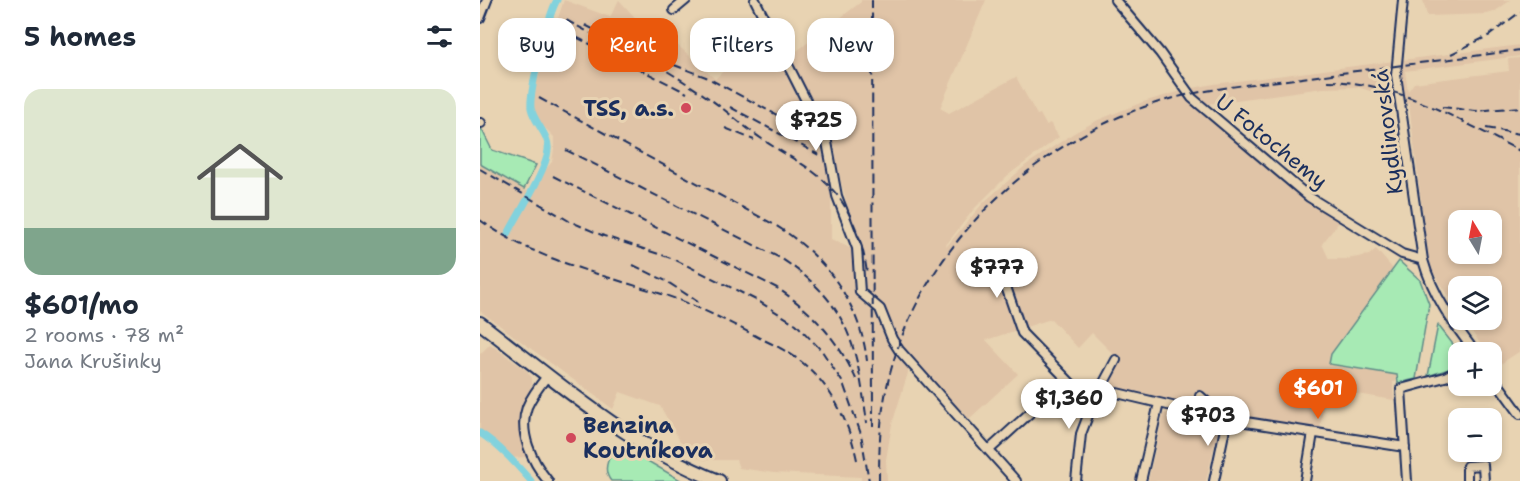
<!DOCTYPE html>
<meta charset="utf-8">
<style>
:root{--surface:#fff;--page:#f2f2f3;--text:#1f2937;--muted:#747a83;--accent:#ea580c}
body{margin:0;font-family:"Shantell Sans",sans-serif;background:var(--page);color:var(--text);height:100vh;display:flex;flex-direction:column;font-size:22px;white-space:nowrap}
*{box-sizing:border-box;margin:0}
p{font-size:20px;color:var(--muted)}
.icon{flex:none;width:33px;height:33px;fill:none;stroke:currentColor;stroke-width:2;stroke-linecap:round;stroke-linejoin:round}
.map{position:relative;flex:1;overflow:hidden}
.panel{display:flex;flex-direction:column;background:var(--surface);width:480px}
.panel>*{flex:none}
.hud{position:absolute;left:18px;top:18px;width:570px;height:54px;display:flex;gap:12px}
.needle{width:39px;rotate:350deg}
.controls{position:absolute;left:968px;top:210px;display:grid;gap:12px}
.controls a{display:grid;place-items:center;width:54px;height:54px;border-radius:12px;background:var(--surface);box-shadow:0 3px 9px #0003;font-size:30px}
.price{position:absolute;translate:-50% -51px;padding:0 14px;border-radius:21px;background:#fff;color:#222;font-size:20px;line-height:39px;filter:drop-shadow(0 2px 3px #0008)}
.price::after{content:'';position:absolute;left:50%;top:36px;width:18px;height:14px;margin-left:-9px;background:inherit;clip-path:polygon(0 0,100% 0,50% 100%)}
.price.on{background:var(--accent);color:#fff}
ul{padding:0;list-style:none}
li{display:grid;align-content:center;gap:12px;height:318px;padding:0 24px}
li span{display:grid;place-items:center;height:186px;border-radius:18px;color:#555}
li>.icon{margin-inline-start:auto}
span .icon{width:108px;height:108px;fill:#fffc;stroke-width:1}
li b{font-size:26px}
h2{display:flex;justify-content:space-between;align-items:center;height:72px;padding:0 24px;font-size:26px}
.tag{padding:0 21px;border-radius:18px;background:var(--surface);box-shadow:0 3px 9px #0003;font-size:21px;line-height:54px}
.tag.on{background:var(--accent);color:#fff}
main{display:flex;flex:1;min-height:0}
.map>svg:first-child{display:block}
.built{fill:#e0c4a7;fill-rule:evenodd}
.green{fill:#a7eab4;stroke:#618c89;stroke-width:1.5}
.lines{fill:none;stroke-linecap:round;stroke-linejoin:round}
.canal{stroke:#82d2dd;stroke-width:7}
.street-casing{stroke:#1b2f5e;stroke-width:12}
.primary-casing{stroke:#1b2f5e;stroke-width:16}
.street{stroke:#e8d3b2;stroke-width:8}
.primary{stroke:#e8d3b2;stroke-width:12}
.rail{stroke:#1b2f5e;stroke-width:2;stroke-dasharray:9 4.5;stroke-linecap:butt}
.poi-dot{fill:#d1495b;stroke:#e8d3b2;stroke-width:2}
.labels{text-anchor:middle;stroke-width:6;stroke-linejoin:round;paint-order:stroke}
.poi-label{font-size:22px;font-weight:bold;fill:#1b2f5e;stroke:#e8d3b2;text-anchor:end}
.street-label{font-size:22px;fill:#1b2f5e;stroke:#e8d3b2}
</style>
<main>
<section class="panel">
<h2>5 homes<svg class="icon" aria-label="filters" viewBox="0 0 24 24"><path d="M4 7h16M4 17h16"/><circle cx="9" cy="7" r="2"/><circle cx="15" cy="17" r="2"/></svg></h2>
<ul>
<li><span style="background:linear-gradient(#dfe7d0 75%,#7fa58c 0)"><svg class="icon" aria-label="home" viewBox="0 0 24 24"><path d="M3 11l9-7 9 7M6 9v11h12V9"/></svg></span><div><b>$601/mo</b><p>2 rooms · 78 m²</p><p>Jana Krušinky</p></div></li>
</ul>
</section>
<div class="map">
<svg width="1040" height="481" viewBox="0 0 1040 481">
<rect width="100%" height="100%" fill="#e8d3b2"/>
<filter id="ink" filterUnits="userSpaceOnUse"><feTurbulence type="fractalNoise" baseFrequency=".0167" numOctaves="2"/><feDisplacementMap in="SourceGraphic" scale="12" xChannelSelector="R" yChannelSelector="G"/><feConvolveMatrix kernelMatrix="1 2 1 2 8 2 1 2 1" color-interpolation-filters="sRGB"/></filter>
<g filter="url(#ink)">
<path class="built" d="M84,0L130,17L139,0L173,37L180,29L235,79L285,31L332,127L351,176V239L372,249L366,200L345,126L309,57L381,2V0H506L460,108L469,113L536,77L557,115L560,114L566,125L570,123L579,137L527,176L494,209L466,245L467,246L503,203L546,165L594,133L618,120L663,102L708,89L734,84L1040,45V56L925,71L928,91L934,83L1029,71L1028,59L1040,58V351L1016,367L1011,360V352H1006L984,320H1011V286H978V310L949,266L929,104L878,87L843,88L728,104L715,102L716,108L734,123L830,202L860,221L842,244L849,259H867L889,255L896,249L913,269L851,354L850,365L917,375L916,382H913L914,400L846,389L840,428L760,415L635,388L630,378L642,358L633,354L612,333L598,348L571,319L506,340L538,374L489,419L433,357L412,424L406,460L407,481H381V477L294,473L259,468L256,460H224L208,455L180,406L140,392L133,409L0,311V164L52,194L56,180L72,162L74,149V137L53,116L51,99ZM978,220H1011V254H978Z
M943,0H1031L1014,12L1007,14L947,16Z
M10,344L47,371L52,378V384L41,411L39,421L47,457L30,458L0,430V354Z
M693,412L740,423L726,481H668L684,413L692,415Z"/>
<path class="green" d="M0,126L12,150L56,165L44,189L0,164Z
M919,261L940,280L949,304L936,379L918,383L917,375L849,364L851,354Z
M958,325L979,352L978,366L948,376Z
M137,451L154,453L202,481H131C124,472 126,464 131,454Z"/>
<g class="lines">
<path class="canal" d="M28,234C38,214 67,170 68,150C70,135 54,123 51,108C49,92 68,15 77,0
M0,433C19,445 36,464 51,481"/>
<defs>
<path id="street" d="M275,0L347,142L357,196L377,248L380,292L400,309L412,339L419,350L536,481
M635,0L680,53L712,98L829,197L922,254L943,260
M923,0L916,75L943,260C953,296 973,323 995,352
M194,10L206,0
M0,18L7,0
M0,123H1
M503,256L524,281L542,333L612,405
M1011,374L1040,414
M620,389L747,419L925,447
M720,396L730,405L731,415
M509,450L586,380
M68,481C52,462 38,432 47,407C52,395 60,385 68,375
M596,481L601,434L612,405L636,360
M661,481L679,403
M734,481L747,419
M825,481L833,433
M927,481L921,389L965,377L978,370
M987,481V466L1003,465L1004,481"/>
<path id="primary" d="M0,323C76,381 149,446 239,481"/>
</defs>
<use href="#street" class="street-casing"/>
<use href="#primary" class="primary-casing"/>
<use href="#street" class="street"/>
<use href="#primary" class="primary"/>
<path class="rail" d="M392,0L393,426
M86,20L110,33
M105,25C147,47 188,70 227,97C246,110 263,126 282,139C303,154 327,164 346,183C370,205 383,241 387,273
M84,31L207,93
M971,54L1010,35L1040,12
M181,60L226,77L334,135
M848,81C918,82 979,120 1040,151
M59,98L295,225C344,255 380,302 387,361
M250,107L339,155
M962,107L996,111L1040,107
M245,128L274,140
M1006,128L1040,134
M86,150L302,259C370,304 377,347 387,423
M0,169L89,221L124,236L194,259L278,301L316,324L342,351L363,383L381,434L389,481
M73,176L297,288C332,311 358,340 376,379
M0,220C55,260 121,274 185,295C215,305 243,319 272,334C281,339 291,343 300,348C344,371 367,413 377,460
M153,265L186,281L218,302
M399,481C399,447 400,415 408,382C437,255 544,150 664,107C712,90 764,85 815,79C890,69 965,60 1040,50"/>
</g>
</g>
<g class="poi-dot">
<circle cx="206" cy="108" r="6"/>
<circle cx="91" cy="438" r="6"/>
</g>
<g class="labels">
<g class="poi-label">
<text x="194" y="116">TSS, a.s.</text>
<text x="103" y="433" text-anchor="start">Benzina<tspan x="103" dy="25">Koutníkova</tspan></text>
</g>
<g class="street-label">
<text transform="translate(907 132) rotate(-97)" y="8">Kydlinovská</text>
<text transform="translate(792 141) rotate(39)" y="8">U Fotochemy</text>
</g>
</g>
</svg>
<div class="controls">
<a><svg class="needle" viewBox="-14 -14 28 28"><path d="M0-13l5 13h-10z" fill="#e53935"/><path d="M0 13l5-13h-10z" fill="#747a83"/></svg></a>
<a><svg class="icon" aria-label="layers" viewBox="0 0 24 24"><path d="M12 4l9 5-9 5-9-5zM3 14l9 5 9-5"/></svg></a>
<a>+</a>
<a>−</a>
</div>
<b class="price" style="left:336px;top:152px">$725</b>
<b class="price" style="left:517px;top:299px">$777</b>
<b class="price on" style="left:838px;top:420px">$601</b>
<b class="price" style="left:589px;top:430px">$1,360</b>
<b class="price" style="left:728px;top:447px">$703</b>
<div class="hud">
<a class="tag">Buy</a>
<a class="tag on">Rent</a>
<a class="tag">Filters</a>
<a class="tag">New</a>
</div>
</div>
</main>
